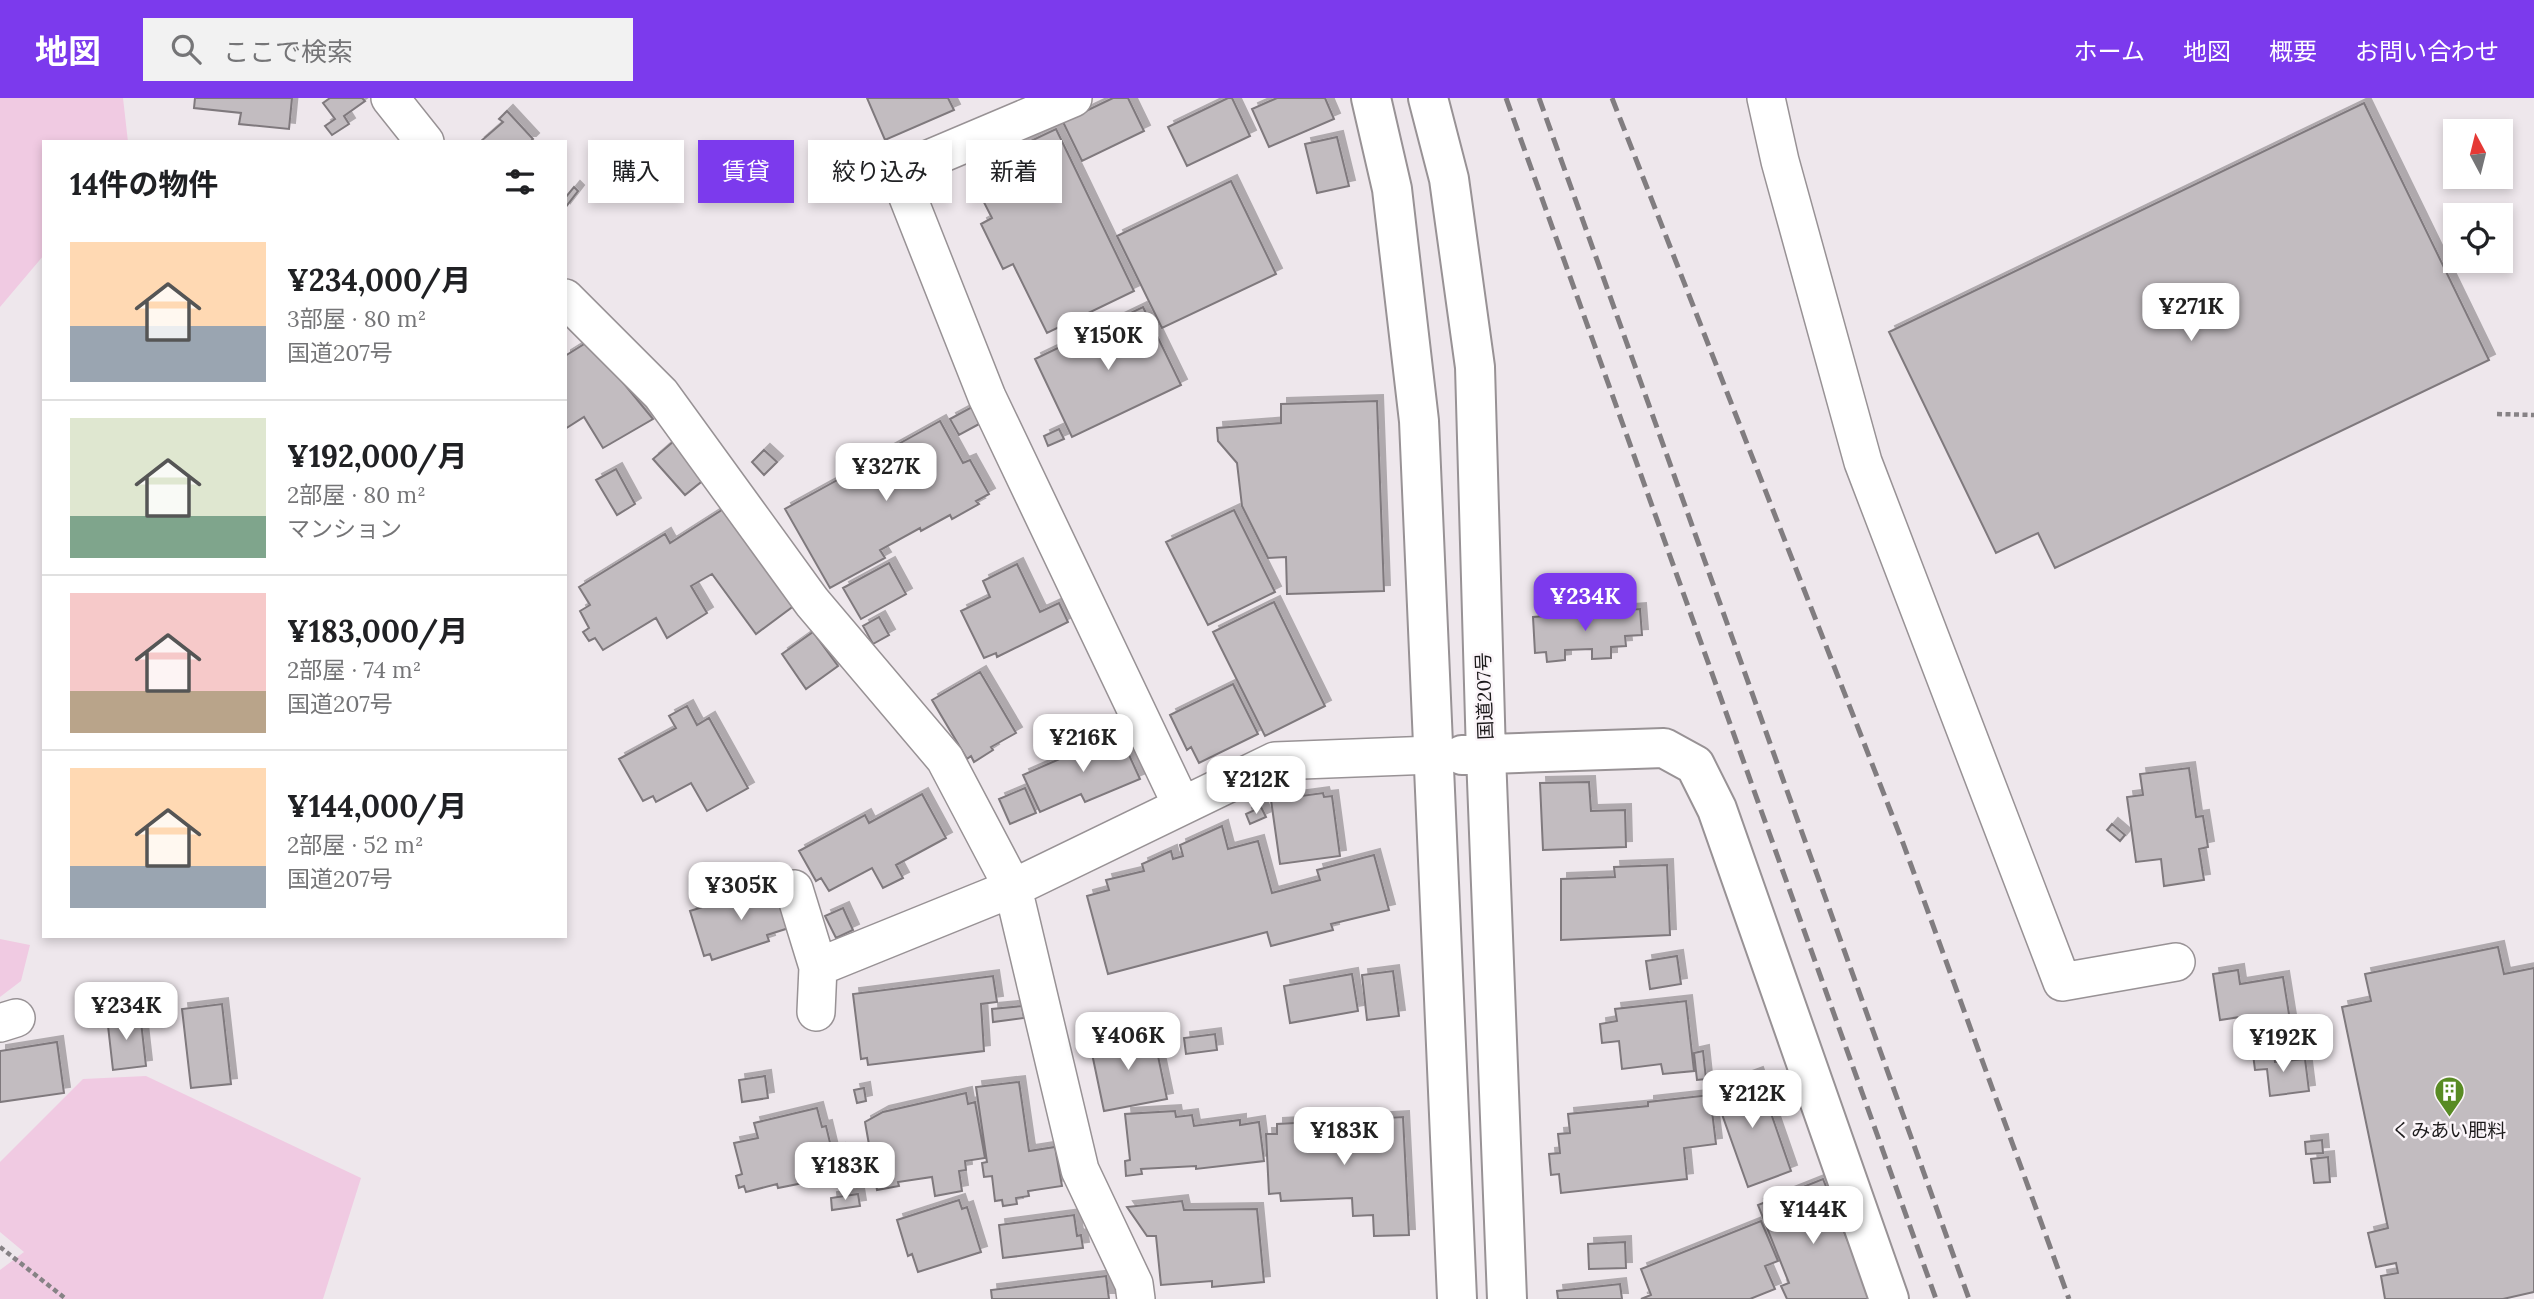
<!DOCTYPE html>
<html lang="ja">
<meta charset="utf-8">
<style>
:root{--surface:#fff;--page:#f2f2f2;--text:#202124;--muted:#757577;--line:#e0e0e0;--accent:#7c3aed}
body{margin:0;font-family:Lora,"Noto Sans JP",serif;background:var(--page);color:var(--text);height:100vh;display:flex;flex-direction:column;font-size:26px;white-space:nowrap}
*{box-sizing:border-box;margin:0}
p{font-size:23px;color:var(--muted)}
.icon{flex:none;width:38px;height:38px;fill:none;stroke:currentColor;stroke-width:2;stroke-linecap:round;stroke-linejoin:round}
.map{position:relative;flex:1;overflow:hidden}
.panel{position:absolute;left:42px;top:42px;width:525px;height:798px;display:flex;flex-direction:column;background:var(--surface);border-radius:0px;box-shadow:0 4px 10px #0003}
.panel>*{flex:none}
.guide{position:absolute;left:588px;top:42px;width:665px;height:63px;display:flex;gap:14px}
.needle{width:46px;rotate:353deg}
.controls{position:absolute;left:2443px;top:21px;display:grid;gap:14px}
.controls a{display:grid;place-items:center;width:70px;height:70px;border-radius:0px;background:var(--surface);box-shadow:0 4px 10px #0003;font-size:35px}
.price{position:absolute;translate:-50% -60px;padding:0 16px;border-radius:14px;background:#fff;color:#222;font-size:23px;line-height:46px;filter:drop-shadow(0 2px 4px #0008)}
.price::after{content:'';position:absolute;left:50%;top:42px;width:21px;height:16px;margin-left:-10px;background:inherit;clip-path:polygon(0 0,100% 0,50% 100%)}
.price.selected{background:var(--accent);color:#fff}
ul{padding:0;list-style:none}
li{display:flex;align-items:center;gap:21px;height:175px;padding:0 28px}
li+li{border-top:2px solid var(--line)}
li span{display:grid;place-items:center;flex:none;width:196px;height:140px;border-radius:0px;color:#555}
li>.icon{margin-inline-start:auto}
span .icon{width:84px;height:84px;fill:#fffc;stroke-width:1}
li b{font-size:30px}
h2{display:flex;justify-content:space-between;align-items:center;height:84px;padding:0 28px;font-size:30px}
.tag{padding:0 24px;border-radius:0px;background:var(--surface);box-shadow:0 4px 10px #0003;font-size:24px;line-height:63px}
.tag.selected{background:var(--accent);color:#fff}
header{display:flex;align-items:center;gap:42px;box-sizing:border-box;height:98px;padding:0 35px;background:var(--accent);color:#fff}
header strong{font-size:33px}
nav{display:flex;gap:38px;margin-inline-start:auto;font-size:24px}
.search{width:490px;height:63px;background:var(--page);display:flex;align-items:center;gap:18px;box-sizing:border-box;padding:0 24px;border-radius:0px;color:var(--muted);font-size:26px}
.map>svg:first-child{display:block}
.green{fill:#f0cae2}
.building{fill:#c2bcc0;stroke:#7f797d;stroke-width:2;filter:url(#shadow)}
.lines{fill:none;stroke-linecap:round;stroke-linejoin:round}
.street-casing{stroke:#989295;stroke-width:40}
.secondary-casing{stroke:#989295;stroke-width:42}
.path{stroke:#868285;stroke-width:4.5;stroke-dasharray:5 3.5;stroke-linecap:butt}
.street{stroke:#fff;stroke-width:37}
.secondary{stroke:#fff;stroke-width:38}
.rail{stroke:#817d80;stroke-width:5;stroke-dasharray:14 7;stroke-linecap:butt}
.labels{text-anchor:middle;stroke-width:5;stroke-linejoin:round;paint-order:stroke}
.street-label{font-size:19px;fill:#1d1b1c;stroke:#fbf5f9}
.poi-label{font-size:19px;fill:#1d1b1c;stroke:#fbf5f9}
</style>
<header>
<strong>地図</strong>
<div class="search"><svg class="icon" aria-label="search" viewBox="0 0 24 24"><circle cx="10" cy="10" r="6"/><path d="M15 15l6 6"/></svg>ここで検索</div>
<nav><a>ホーム</a><a>地図</a><a>概要</a><a>お問い合わせ</a></nav>
</header>
<div class="map">
<svg width="2534" height="1201" viewBox="0 0 2534 1201">
<defs>
<filter id="shadow"><feDropShadow dx="6" dy="-6" stdDeviation="0" flood-color="#0004"/></filter>
</defs>
<rect width="100%" height="100%" fill="#eee7ec"/>
<path class="green" d="M0,0H123L128,44H44V157L0,209Z
M0,841L30,847L21,883L0,899Z
M146,978L361,1080L323,1201H0V1172L24,1154L0,1134V1064L83,981Z"/>
<path class="building" d="M195,0H292L289,31L239,26L241,15L194,10Z
M330,0H362L365,3L344,18L349,26L332,37L325,28L335,21L323,5Z
M867,0H948L954,12L885,42Z
M1113,0H1128L1144,33L1082,63L1063,24Z
M1228,0H1232L1250,38L1187,68L1168,29Z
M1277,0H1325L1334,21L1269,49L1252,11Z
M2364,5L2489,262L2055,470L2038,435L1996,455L1889,234Z
M507,13L533,41L530,44H480L503,24L499,21Z
M1056,31L1134,193L1047,235L1013,166L1003,171L981,126L992,120L968,73Z
M1337,39L1349,88L1317,95L1305,46Z
M1231,83L1276,176L1162,230L1117,138Z
M574,89L578,93L565,110V100Z
M1143,209L1181,287L1072,339L1035,261Z
M589,243L653,321L603,350L584,319L565,331V258Z
M1377,303L1384,493L1287,496L1286,459L1268,460L1242,408L1237,365L1218,343L1217,330L1281,325V306Z
M972,309L981,325L959,337L950,321Z
M940,323L963,365L970,362L989,396L976,403L979,406L952,421L950,417L921,433L920,430L880,452L885,460L830,490L785,411L841,380L845,387L864,376L859,368Z
M1059,331L1064,341L1048,348L1044,338Z
M674,343L706,380L685,397L653,361Z
M764,352L777,364L764,377L752,364Z
M616,371L635,406L617,417L596,382Z
M725,410L795,507L756,536L712,476L691,488L707,515L667,540L656,520L603,552L595,540L589,543L583,534L589,530L580,513L590,507L579,489L665,436L670,445Z
M1234,412L1275,494L1208,527L1166,444Z
M889,465L906,496L861,521L843,490Z
M1017,466L1040,514L1059,505L1068,524L997,559L996,555L984,560L961,513L990,499L983,483Z
M1274,504L1325,608L1265,638L1213,534Z
M1640,511L1642,537L1625,538L1626,548L1611,549V560L1592,561V551L1565,552V562L1547,564L1546,554L1535,555L1533,519Z
M879,519L889,537L873,546L863,528Z
M813,534L838,568L806,591L782,556Z
M980,574L1016,635L991,649L993,652L974,664L971,658L967,661L932,602Z
M1233,586L1258,636L1199,665L1191,649L1187,652L1170,617Z
M687,608L697,627L709,620L748,690L707,713L691,685L656,704L653,698L643,703L619,661L676,630L669,618Z
M1119,635L1140,681L1085,704L1081,696L1040,714L1023,677Z
M2189,670L2196,719L2203,718L2208,749L2199,751L2204,782L2164,788L2161,761L2136,764L2127,699L2143,697L2140,676Z
M1589,684L1591,713L1625,712L1626,749L1543,752L1540,685Z
M1025,690L1036,715L1010,726L999,701Z
M1323,695L1324,699L1332,698L1340,758L1280,766L1271,702Z
M922,696L946,740L896,767L903,780L883,790L872,770L829,793L821,780L816,783L799,753L865,717L869,725Z
M1261,709L1266,719L1250,726L1246,716Z
M2112,726L2125,737L2120,743L2107,732Z
M1222,728L1228,751L1258,743L1272,795L1320,782L1317,772L1374,757L1389,812L1331,826L1333,832L1271,848L1267,834L1108,876L1087,798L1109,792L1106,782L1144,773L1142,766L1171,753L1173,761L1183,758L1180,747Z
M1667,767L1670,837L1561,842V781L1615,779L1614,769Z
M778,785L792,829L767,837L769,843L712,862L710,856L704,858L690,813Z
M843,810L853,832L836,840L825,818Z
M2498,849L2504,876L2534,870V1194L2503,1201H2385L2381,1178L2398,1175L2396,1165L2376,1169L2368,1135L2388,1130L2342,909L2371,903L2365,876Z
M1677,858L1681,886L1650,891L1646,863Z
M2238,872L2240,886L2283,879L2293,941L2244,949L2240,919L2220,922L2213,876Z
M1393,873L1399,918L1367,922L1362,877Z
M1352,876L1358,913L1290,925L1284,888Z
M993,878L997,904L981,906L984,953L868,967L867,960L861,961L853,896Z
M1686,903L1694,973L1663,976L1661,966L1622,971L1619,943L1602,945L1600,926L1617,923L1615,911Z
M222,906L231,986L191,990L182,911Z
M1022,908L1024,920L993,924L992,911Z
M140,915L146,968L113,972L107,919Z
M1153,934L1167,1001L1104,1013L1090,946Z
M1215,936L1217,952L1186,956L1184,940Z
M57,944L64,995L0,1004V953Z
M1703,953L1706,981L1697,982L1694,955Z
M2274,954L2275,964L2305,961L2309,993L2270,998L2267,971L2255,972L2253,956Z
M1757,975L1791,1073L1748,1089L1713,991Z
M765,978L768,1000L742,1004L739,982Z
M1019,984L1029,1053L1055,1049L1062,1088L1028,1093L1029,1098L1016,1100L1017,1106L1003,1108L1002,1102L995,1103L992,1078L984,1079L982,1065L987,1064L976,989Z
M864,990L866,1003L857,1005L854,992Z
M966,995L968,1006L975,1004L985,1060L965,1063L966,1072L959,1073L962,1093L935,1098L932,1079L898,1084L899,1088L877,1092L865,1024L883,1014Z
M1710,997L1716,1046L1684,1050L1687,1081L1561,1095L1559,1076L1551,1077L1549,1056L1560,1055L1558,1036L1570,1035L1568,1016L1648,1008V1004Z
M817,1010L822,1029L826,1028L832,1053L839,1051L845,1081L814,1088L813,1083L778,1090L777,1086L746,1094L744,1088L739,1090L736,1078L742,1076L734,1045L758,1040L754,1025Z
M1175,1013L1176,1019L1192,1017L1194,1028L1240,1022V1027L1259,1024L1264,1063L1196,1071V1068L1141,1071L1142,1076L1126,1078L1125,1063L1130,1062L1125,1016Z
M1403,1019L1409,1137L1374,1138L1373,1117L1353,1118L1352,1100L1281,1103L1280,1095L1269,1096L1266,1036H1277V1026Z
M2322,1042L2323,1055L2306,1056L2305,1044Z
M2328,1059L2330,1084L2314,1085L2311,1061Z
M1823,1081L1871,1201H1787L1781,1188L1789,1185L1758,1107Z
M858,1096L860,1108L832,1112L831,1100Z
M959,1102L962,1111L967,1109L981,1154L918,1174L912,1156L908,1158L897,1122Z
M1182,1103L1184,1112L1257,1111L1264,1184L1212,1189V1183L1161,1187L1156,1138H1147L1127,1109Z
M1074,1117L1077,1138L1081,1137L1083,1150L1003,1160L999,1127Z
M1761,1123L1778,1163L1765,1168L1775,1191L1750,1201H1641L1651,1197L1641,1171Z
M1625,1144L1626,1170L1589,1171L1588,1146Z
M1106,1178L1109,1201H992L991,1192Z
M1620,1186L1622,1201H1558L1557,1193Z"/>
<g class="lines">
<defs>
<path id="street" d="M390,0L425,44
M1073,0L898,74L987,299L1182,708
M1766,0L1780,63L1863,364L2062,884L2176,864
M565,200L661,296L812,504L945,661L1013,790L1080,1072L1134,1186L1136,1201
M794,791L818,869
M816,914L818,869L1013,790L1275,663L1433,657
M0,925L16,920"/>
<path id="secondary" d="M1371,0L1392,91L1419,323L1457,1201
M1428,0L1449,81L1475,269L1486,657L1507,1201
M1462,657L1664,650L1695,667L1717,711L1889,1201"/>
</defs>
<use href="#street" class="street-casing"/>
<use href="#secondary" class="secondary-casing"/>
<path class="path" d="M2497,316L2534,317
M0,1149L66,1201"/>
<use href="#street" class="street"/>
<use href="#secondary" class="secondary"/>
<path class="rail" d="M1506,0L1936,1201
M1539,0L1969,1201
M1612,0L1903,745L2069,1201"/>
</g>
<defs>
<symbol id="building-pin" viewBox="-11 -11 22 30"><path d="M0 17L-7.5 6A9.5 9.5 0 1 1 7.5 6Z" fill="#588b23" stroke="#fbf5f9"/><path d="M-4-6H4V6H1V3H-1V6H-4ZM-2.5-4.3h1.7v1.8h-1.7ZM.8-4.3h1.7v1.8H.8ZM-2.5-1h1.7V.8h-1.7ZM.8-1h1.7V.8H.8Z" fill="#fff"/></symbol>
</defs>
<g fill-rule="evenodd">
<use href="#building-pin" x="2432" y="976" width="35" height="47"/>
</g>
<g class="labels">
<g class="street-label">
<text transform="translate(1484 598) rotate(-92)" y="7">国道207号</text>
</g>
<g class="poi-label">
<text x="2449" y="1039">くみあい肥料</text>
</g>
</g>
</svg>
<div class="controls">
<a><svg class="needle" viewBox="-14 -14 28 28"><path d="M0-13l5 13h-10z" fill="#e53935"/><path d="M0 13l5-13h-10z" fill="#757577"/></svg></a>
<a><svg class="icon" aria-label="locate" viewBox="0 0 24 24"><circle cx="12" cy="12" r="6"/><path d="M12 2v4M12 18v4M2 12h4M18 12h4"/></svg></a>
</div>
<b class="price" style="left:2191px;top:245px">¥271K</b>
<b class="price" style="left:1108px;top:274px">¥150K</b>
<b class="price" style="left:886px;top:405px">¥327K</b>
<b class="price selected" style="left:1585px;top:535px">¥234K</b>
<b class="price" style="left:1083px;top:676px">¥216K</b>
<b class="price" style="left:1256px;top:718px">¥212K</b>
<b class="price" style="left:741px;top:824px">¥305K</b>
<b class="price" style="left:126px;top:944px">¥234K</b>
<b class="price" style="left:1128px;top:974px">¥406K</b>
<b class="price" style="left:2283px;top:976px">¥192K</b>
<b class="price" style="left:1752px;top:1032px">¥212K</b>
<b class="price" style="left:1344px;top:1069px">¥183K</b>
<b class="price" style="left:845px;top:1104px">¥183K</b>
<b class="price" style="left:1813px;top:1148px">¥144K</b>
<div class="guide">
<a class="tag">購入</a>
<a class="tag selected">賃貸</a>
<a class="tag">絞り込み</a>
<a class="tag">新着</a>
</div>
<section class="panel">
<h2>14件の物件<svg class="icon" aria-label="filters" viewBox="0 0 24 24"><path d="M4 7h16M4 17h16"/><circle cx="9" cy="7" r="2"/><circle cx="15" cy="17" r="2"/></svg></h2>
<ul>
<li><span style="background:linear-gradient(#ffd9b3 60%,#9aa5b1 0)"><svg class="icon" aria-label="home" viewBox="0 0 24 24"><path d="M3 11l9-7 9 7M6 9v11h12V9"/></svg></span><div><b>¥234,000/月</b><p>3部屋 · 80 m²</p><p>国道207号</p></div></li>
<li><span style="background:linear-gradient(#dfe7d0 70%,#7fa58c 0)"><svg class="icon" aria-label="home" viewBox="0 0 24 24"><path d="M3 11l9-7 9 7M6 9v11h12V9"/></svg></span><div><b>¥192,000/月</b><p>2部屋 · 80 m²</p><p>マンション</p></div></li>
<li><span style="background:linear-gradient(#f6c9c9 70%,#b9a48a 0)"><svg class="icon" aria-label="home" viewBox="0 0 24 24"><path d="M3 11l9-7 9 7M6 9v11h12V9"/></svg></span><div><b>¥183,000/月</b><p>2部屋 · 74 m²</p><p>国道207号</p></div></li>
<li><span style="background:linear-gradient(#ffd9b3 70%,#9aa5b1 0)"><svg class="icon" aria-label="home" viewBox="0 0 24 24"><path d="M3 11l9-7 9 7M6 9v11h12V9"/></svg></span><div><b>¥144,000/月</b><p>2部屋 · 52 m²</p><p>国道207号</p></div></li>
</ul>
</section>
</div>
